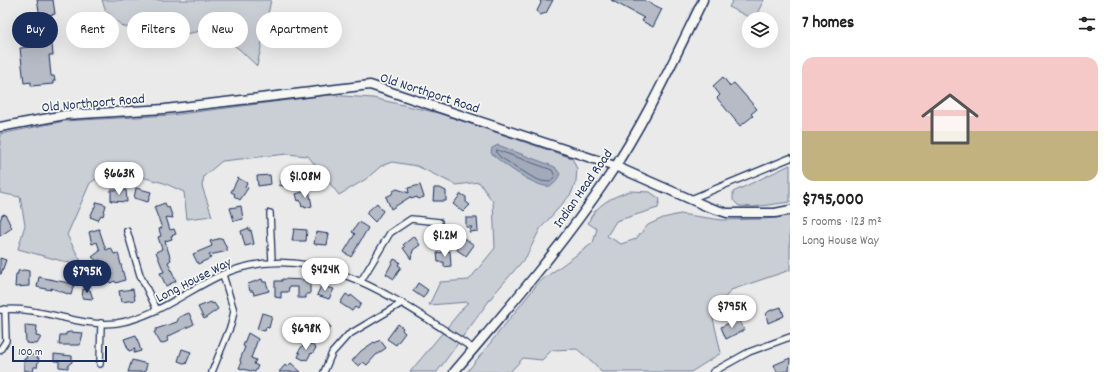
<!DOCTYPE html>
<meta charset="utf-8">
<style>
:root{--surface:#fff;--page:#f2f2f2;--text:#222;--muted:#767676;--accent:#1b2f5e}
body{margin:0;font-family:Dekko,sans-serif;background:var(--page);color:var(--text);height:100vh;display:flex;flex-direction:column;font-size:15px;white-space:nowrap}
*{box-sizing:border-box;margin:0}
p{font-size:13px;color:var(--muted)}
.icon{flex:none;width:22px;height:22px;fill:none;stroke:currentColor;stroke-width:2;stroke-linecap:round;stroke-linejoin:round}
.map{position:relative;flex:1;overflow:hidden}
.panel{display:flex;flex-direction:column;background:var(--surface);width:320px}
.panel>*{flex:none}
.guide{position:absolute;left:12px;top:12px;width:380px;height:36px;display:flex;gap:8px}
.controls{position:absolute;left:742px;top:12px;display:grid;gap:8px}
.controls a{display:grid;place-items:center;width:36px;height:36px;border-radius:50%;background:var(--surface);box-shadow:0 4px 16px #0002;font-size:20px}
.scale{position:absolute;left:12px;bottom:10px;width:95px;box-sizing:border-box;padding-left:4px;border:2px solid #1b2f5e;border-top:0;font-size:11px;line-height:14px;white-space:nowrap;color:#1b2f5e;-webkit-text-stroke:3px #f6f6f2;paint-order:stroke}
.price{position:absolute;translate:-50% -34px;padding:0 9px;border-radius:14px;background:#fff;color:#222;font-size:13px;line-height:26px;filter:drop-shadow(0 1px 2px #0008)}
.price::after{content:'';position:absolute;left:50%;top:24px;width:12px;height:9px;margin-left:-6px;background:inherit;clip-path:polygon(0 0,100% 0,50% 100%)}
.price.selected{background:var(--accent);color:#fff}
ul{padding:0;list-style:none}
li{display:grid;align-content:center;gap:8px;height:212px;padding:0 12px}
li span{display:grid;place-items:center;height:124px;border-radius:12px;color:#555}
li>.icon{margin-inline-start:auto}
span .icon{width:72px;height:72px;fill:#fffc;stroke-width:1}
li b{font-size:17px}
h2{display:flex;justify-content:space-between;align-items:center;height:48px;padding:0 12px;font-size:17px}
.pill{padding:0 14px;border-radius:18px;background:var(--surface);box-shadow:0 4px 16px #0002;font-size:14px;line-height:36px}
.pill.selected{background:var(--accent);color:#fff}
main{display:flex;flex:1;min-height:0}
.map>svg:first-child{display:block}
.green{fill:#caced5;stroke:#727e9a}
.water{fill:#a2aaba;stroke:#6c7995}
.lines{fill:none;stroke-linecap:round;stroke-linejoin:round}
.shore{stroke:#516083;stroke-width:1}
.building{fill:#b6bbc6;stroke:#1b2f5e}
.street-casing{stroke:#1b2f5e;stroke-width:8}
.secondary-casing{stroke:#1b2f5e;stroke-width:11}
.street{stroke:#f6f6f2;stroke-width:5.5}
.secondary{stroke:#f6f6f2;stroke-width:8}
.labels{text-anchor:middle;stroke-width:3.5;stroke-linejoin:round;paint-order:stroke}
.street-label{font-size:14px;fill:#1b2f5e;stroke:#f6f6f2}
</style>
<main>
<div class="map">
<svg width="790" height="372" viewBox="0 0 790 372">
<rect width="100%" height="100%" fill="#e9eae9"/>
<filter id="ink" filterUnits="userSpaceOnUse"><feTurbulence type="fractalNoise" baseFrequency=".025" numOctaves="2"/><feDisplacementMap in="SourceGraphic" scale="8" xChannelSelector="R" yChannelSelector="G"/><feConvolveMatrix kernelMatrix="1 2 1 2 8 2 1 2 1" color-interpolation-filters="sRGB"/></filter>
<g filter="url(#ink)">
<path class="green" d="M102,0H271L257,66L239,49L211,29L165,38L122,26L106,11Z
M733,0H764L754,19H753L729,7Z
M328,95L373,98L438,113L572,158L577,169L576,181L571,194L540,229L526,257L494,294L437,372H410L468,302L429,305L440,282L469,280L495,248L493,202L479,182L456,185L417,166L392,162L381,166L366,179L339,195L308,156L287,154L222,161L204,176L202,186L212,216L187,219L184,192L164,183L112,169L90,183L67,235L84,267L18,249L25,225L20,197L0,193V134L65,121L172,115Z
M790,165V202L753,207L739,206L733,200V192Z
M630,191L650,192L660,199L658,208L616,221L607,236L621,244L636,239L648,225L663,218L680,214L722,220L765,219L790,216V270L731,290L712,314L721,353L691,372H601L595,364L577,349L552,350L542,360L523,358L510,372H467L539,282L593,243L597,229L588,223C595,205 612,197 630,191Z"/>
<path class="water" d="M498,145L555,167L560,174C557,179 556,184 550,186C537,189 500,162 491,153L492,148Z"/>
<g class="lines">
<path class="shore" d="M497,150L552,170L555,176L550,182L541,181L532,177L500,157L497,153Z"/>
</g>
<path class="building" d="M37,0H53L55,14L40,16Z
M540,0H553L546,13L540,15L537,11L541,3Z
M611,0H644L662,9L653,27L642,21L644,18Z
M52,44L53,55H49L51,76H54L55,81H53V84L31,86V82L24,83L20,48Z
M723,77L730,86L734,83L757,109L751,114L753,116L740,126L717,98L720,95L713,86Z
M284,172L296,177L295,179L299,180L295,189L279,185Z
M270,175L271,184L258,186L257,176Z
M238,178L247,183L245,187L248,188L240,200L234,196L235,194L231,192Z
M420,185L424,197L418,199L417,197L411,199L410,197L391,209L386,197L392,194L393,191L397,189L409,193L408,188Z
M136,188L151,192L148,202L134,198Z
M434,188H440L446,191V201H433Z
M111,190H126L127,202L111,201Z
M309,190L312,206L305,208L304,206L302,207L300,200L298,201L296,194Z
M461,194L466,197V202L470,205L463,212L453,204Z
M97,202L106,205L103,216L101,215L98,220L90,217Z
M165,203L167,208L169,207L173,218L166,217L170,230L174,229L176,234L171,236L172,239L165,241L171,260L168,262L176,281L166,286L160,273L164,272L156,252L162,249L158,237L161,236L159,229L162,228L154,207Z
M377,203L383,211L375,222L366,213Z
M241,206L243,219L234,221L230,208Z
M5,214L12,228L0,236V221L2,215Z
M466,218H477L478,231L469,232L472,227H466Z
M359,222L368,228L351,257L344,252L355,234L352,232Z
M249,228V231L251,230L254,244L245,246L241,231Z
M99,229L106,250L111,248L114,254L118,253L125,280L116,283L115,281L110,283L107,276L112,275L108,263L101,265L100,260L97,261L92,257L100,251L97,242L92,244L89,232Z
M294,229L307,230L306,241H292Z
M316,232L329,234L327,245L314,244Z
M414,236L420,245L413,250L411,259L403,248L405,247L403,245Z
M222,238L228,251L209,255L211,258L198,264L193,254L212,246L210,241Z
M464,238L474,245L466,256L457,250Z
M450,251L451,266L444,267V262H438L437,253Z
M0,258L6,260L1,274H0Z
M394,259L400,262L398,265L401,267L394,279L386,274Z
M24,270L29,271V286L15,287L16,274H18V271Z
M39,277L74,284L71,295L51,288V290L37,287Z
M262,279L263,282H266L269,291L254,295L253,291H250L248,284Z
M282,279L306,280V282L310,284V294H306V298H298V287H289L288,292H281V298L275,297V281H282Z
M418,283L428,290L423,298L413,291Z
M321,286L334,289L329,299L317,295Z
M83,289L90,290L93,299L82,298Z
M133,289L135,300L121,302L119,291Z
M346,294L350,297L351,295L361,303L358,309L355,307L352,311L340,303Z
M211,302L212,304L214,303L218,309L204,319L198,307Z
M781,307L784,316L768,323L766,314L769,311Z
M189,313L194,324L167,337L168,341L161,344L154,332L156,331V329L177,322L179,317Z
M262,313L272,316L269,328L266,327L265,331L257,329Z
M322,319L331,327L320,341L312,331Z
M736,320H739L744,330L726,339L721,327Z
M398,324L403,328L402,330L405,333L396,345L387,339Z
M25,325L37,326L36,336L41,337L37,344L26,343Z
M70,332L83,333L80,345H59L60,335H66V333Z
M248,333L258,339L251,358L256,360L254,364L258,366L255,372L239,368L241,364L240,360L245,347L243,346Z
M136,335L141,351L134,353L135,349L129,351L124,339Z
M380,340L386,348L376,355L367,365L363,362L359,366L352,361L361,351L374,342L375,343Z
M306,341L316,348L312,354L311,353L307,360L305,359L304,360L298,357L300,353L298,352Z
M182,349L191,352L186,364L178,361Z
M27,354L37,356V358H39L37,367H34L33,372L24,370V359H26Z
M54,354L72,356V362L68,365V368L59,367V361H54Z
M790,358L789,371L777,372L774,365Z
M132,360L147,364L145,372H128Z
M291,363L301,372H279L285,365L287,367Z"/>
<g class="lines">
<defs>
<path id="street" d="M691,199L790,158
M270,213L272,262
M127,231L140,275L157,310
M361,281L390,233L411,219L439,222
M0,310C40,305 77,328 117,323C156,317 186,291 221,275C313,234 400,302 474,349
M0,350L6,341L5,309
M100,364L101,323
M212,372L231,325L234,311L223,275
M324,372L332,353L348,335L402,303
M713,372L749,352L790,337"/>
<path id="secondary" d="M0,127L65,115L165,109L370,85L615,166L708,207L727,213H775L790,210
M454,372C507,310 561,247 607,179C645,123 673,61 703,0"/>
</defs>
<use href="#street" class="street-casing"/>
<use href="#secondary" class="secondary-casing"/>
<use href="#street" class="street"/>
<use href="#secondary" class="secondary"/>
</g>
</g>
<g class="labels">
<g class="street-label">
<text transform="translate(430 92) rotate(18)" y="5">Old Northport Road</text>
<text transform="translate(93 102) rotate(-5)" y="5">Old Northport Road</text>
<text transform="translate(582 188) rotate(-55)" y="5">Indian Head Road</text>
<text transform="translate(193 279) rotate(-27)" y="5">Long House Way</text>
</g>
</g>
</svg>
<div class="controls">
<a><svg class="icon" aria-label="layers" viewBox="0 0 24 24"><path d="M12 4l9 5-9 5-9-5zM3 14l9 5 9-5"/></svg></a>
</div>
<div class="scale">100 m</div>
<b class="price" style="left:119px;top:196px">$663K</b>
<b class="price" style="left:305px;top:199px">$1.08M</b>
<b class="price" style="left:445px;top:258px">$1.2M</b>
<b class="price" style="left:325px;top:292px">$424K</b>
<b class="price selected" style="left:87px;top:294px">$795K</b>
<b class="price" style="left:732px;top:329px">$795K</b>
<b class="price" style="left:306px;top:351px">$698K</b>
<div class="guide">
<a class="pill selected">Buy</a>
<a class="pill">Rent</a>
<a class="pill">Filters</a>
<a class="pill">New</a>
<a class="pill">Apartment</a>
</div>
</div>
<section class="panel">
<h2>7 homes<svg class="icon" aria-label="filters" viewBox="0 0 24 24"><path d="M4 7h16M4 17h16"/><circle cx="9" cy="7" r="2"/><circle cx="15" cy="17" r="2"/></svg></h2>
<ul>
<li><span style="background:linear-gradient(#f6c9c9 60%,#c2b280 0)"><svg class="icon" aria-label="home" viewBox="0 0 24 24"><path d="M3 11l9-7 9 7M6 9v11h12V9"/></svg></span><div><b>$795,000</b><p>5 rooms · 123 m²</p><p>Long House Way</p></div></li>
</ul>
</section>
</main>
